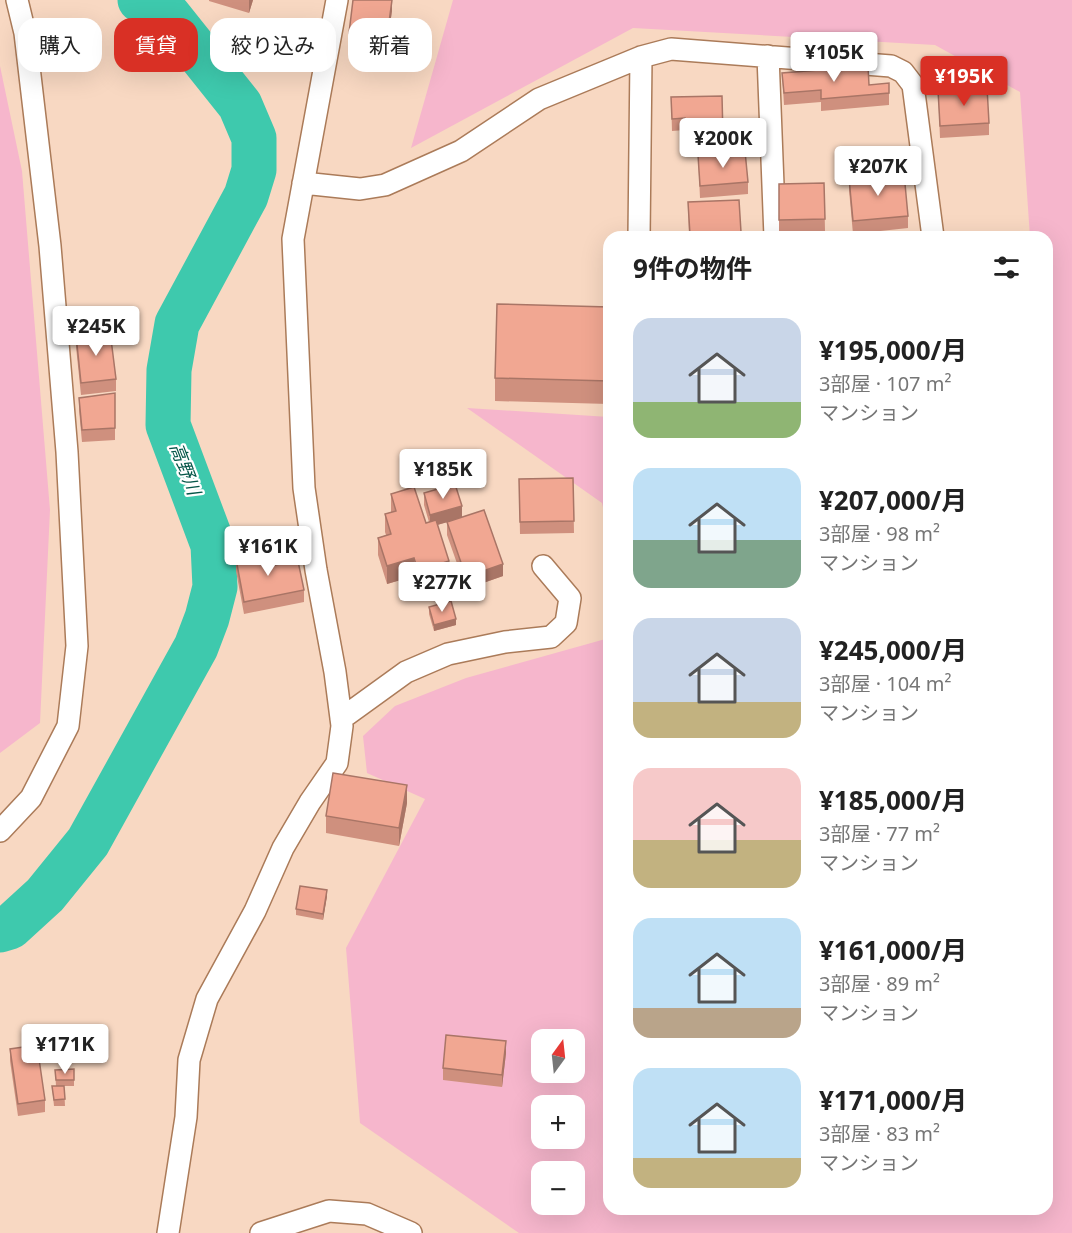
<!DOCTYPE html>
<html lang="ja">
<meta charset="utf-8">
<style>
:root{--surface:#fff;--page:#f6f6f6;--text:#222;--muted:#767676;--accent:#d93025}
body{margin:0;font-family:"Noto Sans","Noto Sans JP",sans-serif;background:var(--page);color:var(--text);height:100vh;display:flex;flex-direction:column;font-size:22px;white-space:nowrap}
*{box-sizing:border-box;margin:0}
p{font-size:20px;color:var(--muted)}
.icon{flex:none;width:33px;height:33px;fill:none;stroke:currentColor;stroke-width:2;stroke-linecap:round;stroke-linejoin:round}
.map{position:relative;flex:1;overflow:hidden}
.drawer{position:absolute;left:603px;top:231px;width:450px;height:984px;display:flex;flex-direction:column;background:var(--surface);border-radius:18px;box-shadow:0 6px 24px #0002}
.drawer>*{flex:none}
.banner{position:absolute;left:18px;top:18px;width:495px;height:54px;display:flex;gap:12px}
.needle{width:39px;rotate:15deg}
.buttons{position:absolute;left:531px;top:1029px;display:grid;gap:12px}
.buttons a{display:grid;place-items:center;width:54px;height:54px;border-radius:12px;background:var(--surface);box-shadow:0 6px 24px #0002;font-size:30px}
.price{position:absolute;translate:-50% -51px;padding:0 14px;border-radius:6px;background:#fff;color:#222;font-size:20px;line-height:39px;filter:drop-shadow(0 2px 3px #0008)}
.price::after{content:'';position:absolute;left:50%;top:36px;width:18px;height:14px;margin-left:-9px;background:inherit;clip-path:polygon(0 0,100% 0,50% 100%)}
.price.selected{background:var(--accent);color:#fff}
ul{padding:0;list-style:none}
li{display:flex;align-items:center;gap:18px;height:150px;padding:0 30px}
li span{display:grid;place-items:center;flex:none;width:168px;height:120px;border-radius:18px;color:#555}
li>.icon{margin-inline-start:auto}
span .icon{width:72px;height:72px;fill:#fffc;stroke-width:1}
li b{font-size:26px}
h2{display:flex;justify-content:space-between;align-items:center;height:72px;padding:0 30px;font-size:26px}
.chip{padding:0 21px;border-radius:18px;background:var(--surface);box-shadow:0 6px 24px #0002;font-size:21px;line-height:54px}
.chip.selected{background:var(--accent);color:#fff}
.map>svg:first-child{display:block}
.green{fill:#f6b6cc;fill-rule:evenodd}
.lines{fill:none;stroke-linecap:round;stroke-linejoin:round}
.river{stroke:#3ec9ad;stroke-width:45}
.street-casing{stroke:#ab7b59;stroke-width:24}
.street{stroke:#fff;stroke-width:21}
.wall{fill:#cf907e}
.shaded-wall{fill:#a97566}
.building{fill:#f1a792;stroke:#a97566;stroke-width:1.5}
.labels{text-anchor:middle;stroke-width:4.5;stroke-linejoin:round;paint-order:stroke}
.water-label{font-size:18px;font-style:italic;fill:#045648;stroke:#fff}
</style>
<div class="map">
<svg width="1072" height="1233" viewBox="0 0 1072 1233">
<rect width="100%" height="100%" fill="#f8d8c2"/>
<path class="green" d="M453,0H1072V1233H519L360,1123L346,948L425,799L367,773L363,736L395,706L466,678L609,638V1209H1047V237H1030L1020,92L935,45L633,28L411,148ZM542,1040H574V1072H542ZM542,1106H574V1138H542ZM542,1172H574V1204H542Z
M0,66L22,171L50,510L40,723L0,753Z
M467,408L609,417V536L602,503Z"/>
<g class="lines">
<path class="river" d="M0,930L10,927L45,895L88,842L196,647L207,618L215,587L213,545L168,425L169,370L177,324L246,196L254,170V138L240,105L169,16L140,0"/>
<defs>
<path id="street" d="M768,56L775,237
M303,183L360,189L385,185L461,151L539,99L641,57L671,49L891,66L903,72L913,85L933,237
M639,237L641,57
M341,719L406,672L448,654L505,642L551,637L566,623L570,598L543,566
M0,831L31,798L68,726L77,646L67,452L50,246L25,33L17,0
M168,1233L186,1117L189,1060L207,999L255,911L283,848L310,802L337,763L342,726L335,672L316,570L304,488L293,239L337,0
M261,1233L329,1211L367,1214L411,1233"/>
</defs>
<use href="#street" class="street-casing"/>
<use href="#street" class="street"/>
</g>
<path class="wall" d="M209,0H253L249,13L209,1Z
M392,10L387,49L349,45V33Z
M782,73L869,85L889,93V105L821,111V102L784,105Z
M938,90L989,123V135L940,138Z
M671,97L723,136V148H685V130L672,131Z
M698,155L748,182V194L700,198Z
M849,178L908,216V228L853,234L849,190Z
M824,183L825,231L779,232V184Z
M739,200L741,237H689L688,202Z
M609,307V404L495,401V378Z
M76,335L116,379V391L81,395L76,347Z
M115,393V440L82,442L79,410V398Z
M573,478L574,533L520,534L519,479Z
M424,493L462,518L503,576L466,589L447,535V522L457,519L437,525L449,579L418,588L414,576L387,584L378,555V538L386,535L385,532V514L391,512V494L426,523L429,522L424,505Z
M236,559L275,565L304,590V602L244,614L236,571Z
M429,607L456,625L434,631L429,614Z
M407,803L399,846L326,833V816Z
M327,896L323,920L296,915V909Z
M10,1049L45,1100V1112L18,1116L10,1061Z
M506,1053L502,1087L443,1080V1068Z
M74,1069V1086H64L65,1106H54L52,1086H56L55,1070Z"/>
<path class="shaded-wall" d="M249,0H253L249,13Z
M392,0V10L387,49V37Z
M462,506V518L430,527V515Z
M414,558V576L387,584V566Z
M449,561V579L418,588V571Z
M503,564V576L466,589V577Z
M456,619V625L434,631V625Z
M407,785V803L399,846V828Z
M327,890V896L323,920V914Z
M506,1041V1053L502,1087V1075Z"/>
<path class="building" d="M353,0H392L387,37L349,33Z
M868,66L869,85L889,83V93L821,99V90L784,93L782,73Z
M987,87L989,123L940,126L938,90Z
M722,96L723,136H685V118L672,119L671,97Z
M745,151L748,182L700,186L698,155Z
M904,173L908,216L853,221L849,178Z
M824,183L825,219L779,220V184Z
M739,200L741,232L690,235L688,202Z
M497,304L609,307V381L495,378Z
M110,331L116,379L81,383L76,335Z
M115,393V428L82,430L79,398Z
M573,478L574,521L520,522L519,479Z
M455,484L462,506L430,515L424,493Z
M414,487L426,523L436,520L449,561L418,571L414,558L387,566L378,538L391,534L385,514L396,511L391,494Z
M484,510L503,564L466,577L447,522Z
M272,552L275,565L298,561L304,590L244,602L236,559Z
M451,601L456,619L434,625L429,607Z
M333,773L407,785L399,828L326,816Z
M300,886L327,890L323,914L296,909Z
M446,1035L506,1041L502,1075L443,1068Z
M37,1045L45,1100L18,1104L10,1049Z
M74,1069V1080H56L55,1070Z
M52,1086H64L65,1099L54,1100Z"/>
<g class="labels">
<g class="water-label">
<text transform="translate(185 469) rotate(69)" y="6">高野川</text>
</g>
</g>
</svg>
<div class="buttons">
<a><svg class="needle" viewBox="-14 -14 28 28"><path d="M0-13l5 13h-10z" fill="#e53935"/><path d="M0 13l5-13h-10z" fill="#767676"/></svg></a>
<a>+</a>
<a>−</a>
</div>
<b class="price" style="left:834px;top:83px">¥105K</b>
<b class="price selected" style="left:964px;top:107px">¥195K</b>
<b class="price" style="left:723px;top:169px">¥200K</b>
<b class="price" style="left:878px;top:197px">¥207K</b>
<b class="price" style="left:96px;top:357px">¥245K</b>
<b class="price" style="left:443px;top:500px">¥185K</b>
<b class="price" style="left:268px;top:577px">¥161K</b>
<b class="price" style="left:442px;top:613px">¥277K</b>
<b class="price" style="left:65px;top:1075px">¥171K</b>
<div class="banner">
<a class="chip">購入</a>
<a class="chip selected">賃貸</a>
<a class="chip">絞り込み</a>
<a class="chip">新着</a>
</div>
<section class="drawer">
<h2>9件の物件<svg class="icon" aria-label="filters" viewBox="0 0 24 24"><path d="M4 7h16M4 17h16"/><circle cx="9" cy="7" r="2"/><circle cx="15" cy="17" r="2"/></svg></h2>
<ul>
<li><span style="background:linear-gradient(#c9d6e8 70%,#8fb573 0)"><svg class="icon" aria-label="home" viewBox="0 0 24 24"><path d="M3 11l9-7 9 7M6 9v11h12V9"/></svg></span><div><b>¥195,000/月</b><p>3部屋 · 107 m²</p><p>マンション</p></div></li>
<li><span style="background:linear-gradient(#bfe0f5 60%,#7fa58c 0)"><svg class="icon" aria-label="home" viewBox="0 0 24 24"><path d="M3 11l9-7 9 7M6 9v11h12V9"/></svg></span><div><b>¥207,000/月</b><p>3部屋 · 98 m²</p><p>マンション</p></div></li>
<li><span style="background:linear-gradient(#c9d6e8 70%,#c2b280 0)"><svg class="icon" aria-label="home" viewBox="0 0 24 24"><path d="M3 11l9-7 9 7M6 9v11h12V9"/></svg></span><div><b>¥245,000/月</b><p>3部屋 · 104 m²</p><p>マンション</p></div></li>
<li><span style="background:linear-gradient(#f6c9c9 60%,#c2b280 0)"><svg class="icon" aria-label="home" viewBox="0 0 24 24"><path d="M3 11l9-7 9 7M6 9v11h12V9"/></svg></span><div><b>¥185,000/月</b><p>3部屋 · 77 m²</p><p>マンション</p></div></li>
<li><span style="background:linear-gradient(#bfe0f5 75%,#b9a48a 0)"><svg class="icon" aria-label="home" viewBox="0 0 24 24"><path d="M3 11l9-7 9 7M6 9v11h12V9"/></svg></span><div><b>¥161,000/月</b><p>3部屋 · 89 m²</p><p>マンション</p></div></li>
<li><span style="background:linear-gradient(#bfe0f5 75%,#c2b280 0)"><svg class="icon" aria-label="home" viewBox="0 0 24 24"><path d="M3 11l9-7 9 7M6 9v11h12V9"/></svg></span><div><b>¥171,000/月</b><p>3部屋 · 83 m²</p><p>マンション</p></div></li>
</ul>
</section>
</div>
